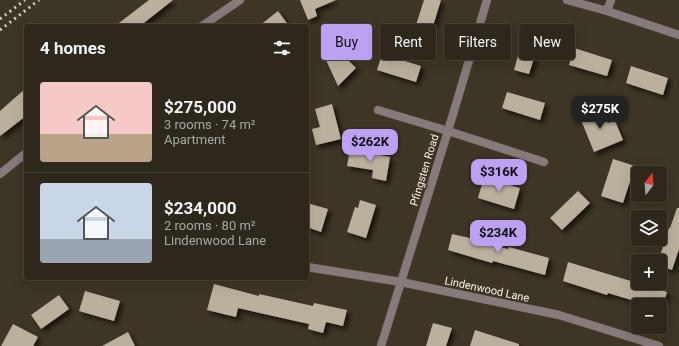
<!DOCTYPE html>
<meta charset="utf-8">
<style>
:root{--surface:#2e281c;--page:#363025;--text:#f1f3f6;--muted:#a7a6a3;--line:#49443b;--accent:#bca0f2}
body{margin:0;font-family:Roboto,sans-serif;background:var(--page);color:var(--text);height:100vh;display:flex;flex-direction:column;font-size:15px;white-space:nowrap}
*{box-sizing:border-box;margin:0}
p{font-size:13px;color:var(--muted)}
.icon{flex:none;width:22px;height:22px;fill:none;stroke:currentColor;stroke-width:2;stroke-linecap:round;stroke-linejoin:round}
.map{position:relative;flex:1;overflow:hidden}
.drawer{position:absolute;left:24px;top:24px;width:285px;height:256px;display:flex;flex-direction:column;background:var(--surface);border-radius:4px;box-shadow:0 4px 16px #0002,0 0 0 1px var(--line)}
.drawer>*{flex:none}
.top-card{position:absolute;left:321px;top:24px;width:298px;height:36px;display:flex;gap:8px}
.needle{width:26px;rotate:17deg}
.tools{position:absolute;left:631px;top:166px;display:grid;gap:8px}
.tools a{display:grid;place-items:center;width:36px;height:36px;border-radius:4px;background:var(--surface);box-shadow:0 4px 16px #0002,0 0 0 1px var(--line);font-size:20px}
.price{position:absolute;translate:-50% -34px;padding:0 9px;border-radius:8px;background:var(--accent);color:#111;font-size:13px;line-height:26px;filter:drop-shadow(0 1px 2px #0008)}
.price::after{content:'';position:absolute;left:50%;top:24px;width:12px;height:9px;margin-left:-6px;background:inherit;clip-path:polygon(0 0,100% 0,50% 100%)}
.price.selected{background:#222;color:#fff}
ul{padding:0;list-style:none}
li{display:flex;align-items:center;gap:12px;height:100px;padding:0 16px}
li+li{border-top:1px solid var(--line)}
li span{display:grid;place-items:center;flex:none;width:112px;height:80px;border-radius:4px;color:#555}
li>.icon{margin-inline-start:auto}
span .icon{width:48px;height:48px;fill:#fffc;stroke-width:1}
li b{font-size:17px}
h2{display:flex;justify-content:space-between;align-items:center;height:48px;padding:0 16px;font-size:17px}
.tag{padding:0 14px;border-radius:4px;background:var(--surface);box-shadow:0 4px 16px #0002,0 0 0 1px var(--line);font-size:14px;line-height:36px}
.tag.selected{background:var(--accent);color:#111}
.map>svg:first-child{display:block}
.building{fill:#bab09d;filter:url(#shadow)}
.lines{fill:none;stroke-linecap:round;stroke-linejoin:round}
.street-casing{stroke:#5b5344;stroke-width:9}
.street{stroke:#867b7b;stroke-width:8}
.rail{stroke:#d4cfc4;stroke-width:3;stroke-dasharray:2 4;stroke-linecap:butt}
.labels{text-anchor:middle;stroke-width:4;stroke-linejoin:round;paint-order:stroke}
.street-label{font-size:11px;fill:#f6f1e7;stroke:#3d3525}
</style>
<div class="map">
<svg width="679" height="346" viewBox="0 0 679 346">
<defs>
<filter id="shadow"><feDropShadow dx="3.5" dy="3.5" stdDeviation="2" flood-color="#0009"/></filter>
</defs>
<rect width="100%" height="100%" fill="#3d3525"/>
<path class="building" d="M149,0H173L140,26H115Z
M300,0H336L315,9L317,16L308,20Z
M424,0H441L430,36L414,31Z
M278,11L289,26H259Z
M525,31L541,36L529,74L514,70Z
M574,48L612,60L607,76L569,65Z
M337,49L356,68L338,86L326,60Z
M382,54L421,66L416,82L377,70Z
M631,66L668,78L663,95L626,83Z
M26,88V116L0,136V111Z
M507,92L545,103L540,120L502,108Z
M332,104L341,139L316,145L312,129L320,127L315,109Z
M595,109L598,114L604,112L608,123L615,121L623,140L594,152L579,115Z
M350,149L390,157L386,181L372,178L373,170L347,166Z
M613,159L635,166L623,203L601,196Z
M484,177L520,188L514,209L478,198Z
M578,191L590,203L562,230L550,218Z
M360,200L376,205L366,238L347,232L355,207L358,208Z
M307,203L328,209L321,232L307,227Z
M677,208H679V249L672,270L660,266V256L669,228H670Z
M452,234L474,239L475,234L487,237L486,243L508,249L509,247L549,258L545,275L493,261L492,263L448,250Z
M568,262L667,292L663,305H648L608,293L607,295L563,281Z
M214,284L259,296V294L313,306L314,303L347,310L343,326L326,322L323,333L308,329L309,324L238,308L236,317L207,310Z
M85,291L120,301L114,321L79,311Z
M59,295L69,309L41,329L31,315Z
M433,323L452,328L446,346H426Z
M13,324L38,337L33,346H1Z
M475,330L519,344V346H470Z
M128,332L135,346H102Z"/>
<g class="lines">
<defs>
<path id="street" d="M567,0L607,11L679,35
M607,11L611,0
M202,26L240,0
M378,110L448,131L544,162
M0,174L26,153
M307,267L401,282L559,315L659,346
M381,346L448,131L487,0"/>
</defs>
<use href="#street" class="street-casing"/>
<use href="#street" class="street"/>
<path class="rail" d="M0,19L25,0
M0,30L39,0"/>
</g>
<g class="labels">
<g class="street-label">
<text transform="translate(424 170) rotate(-73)" y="4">Pfingsten Road</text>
<text transform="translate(487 289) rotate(12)" y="4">Lindenwood Lane</text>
</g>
</g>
</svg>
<div class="tools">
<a><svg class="needle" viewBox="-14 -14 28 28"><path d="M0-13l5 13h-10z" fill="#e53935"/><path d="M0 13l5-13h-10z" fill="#a7a6a3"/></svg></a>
<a><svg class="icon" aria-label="layers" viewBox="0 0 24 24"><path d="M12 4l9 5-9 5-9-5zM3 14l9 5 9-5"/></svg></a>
<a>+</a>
<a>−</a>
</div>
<b class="price selected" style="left:600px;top:130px">$275K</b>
<b class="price" style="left:370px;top:163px">$262K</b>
<b class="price" style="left:499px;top:193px">$316K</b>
<b class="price" style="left:498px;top:254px">$234K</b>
<div class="top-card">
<a class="tag selected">Buy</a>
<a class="tag">Rent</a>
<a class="tag">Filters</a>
<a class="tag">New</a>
</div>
<section class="drawer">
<h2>4 homes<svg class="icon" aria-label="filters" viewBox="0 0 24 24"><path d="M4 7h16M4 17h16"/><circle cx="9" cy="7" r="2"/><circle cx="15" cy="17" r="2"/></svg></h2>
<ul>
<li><span style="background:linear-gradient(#f6c9c9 65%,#b9a48a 0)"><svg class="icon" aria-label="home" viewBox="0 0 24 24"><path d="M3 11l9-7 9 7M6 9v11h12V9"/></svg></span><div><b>$275,000</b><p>3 rooms · 74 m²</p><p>Apartment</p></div></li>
<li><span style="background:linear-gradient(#c9d6e8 70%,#9aa5b1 0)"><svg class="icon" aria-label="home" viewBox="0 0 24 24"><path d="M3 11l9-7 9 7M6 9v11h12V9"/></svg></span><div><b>$234,000</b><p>2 rooms · 80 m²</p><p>Lindenwood Lane</p></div></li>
</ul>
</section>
</div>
